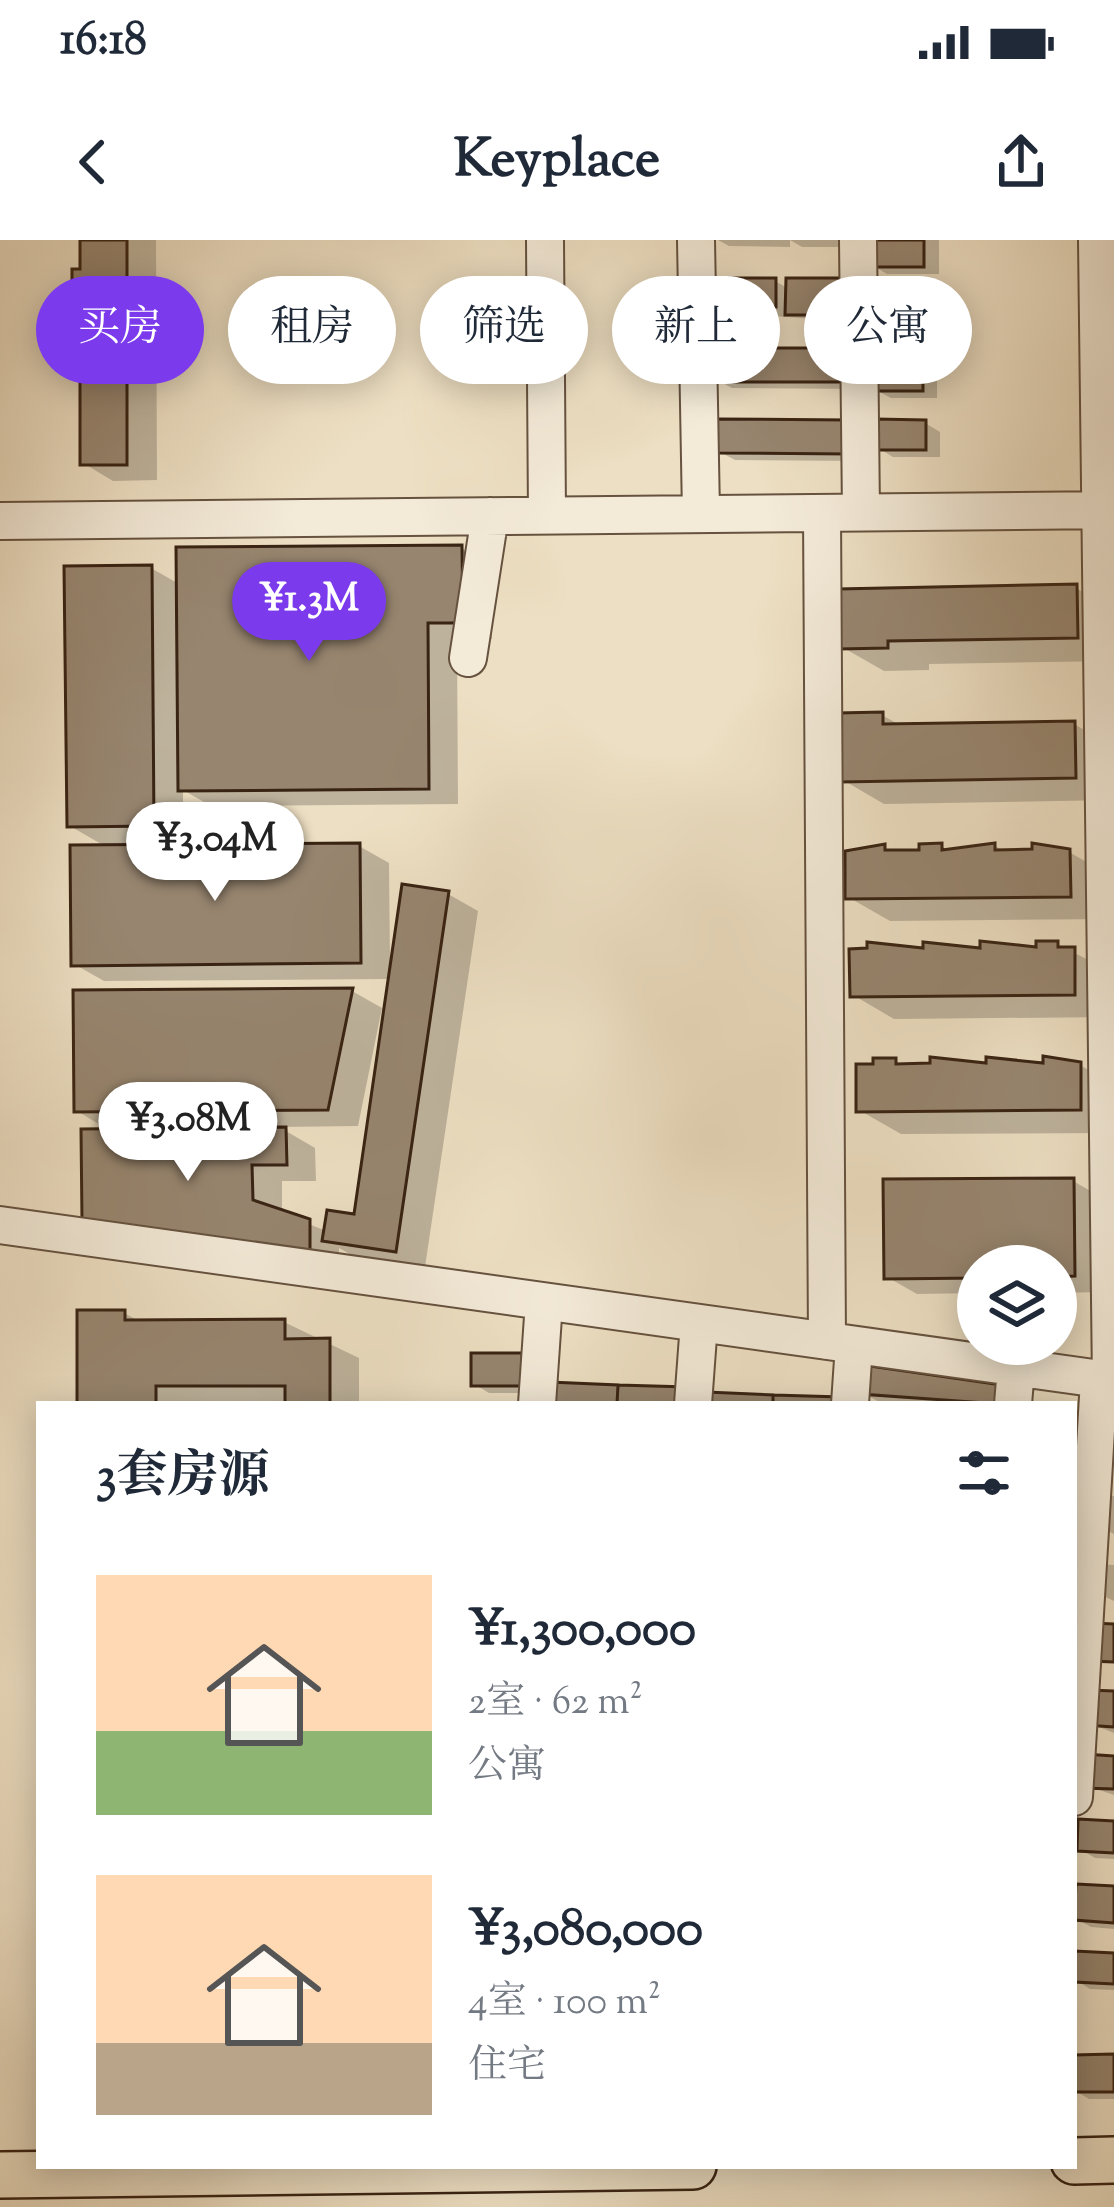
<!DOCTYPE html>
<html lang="zh">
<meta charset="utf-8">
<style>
:root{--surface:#fff;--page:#f6f6f7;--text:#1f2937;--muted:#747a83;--accent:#7c3aed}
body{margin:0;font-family:"Sorts Mill Goudy","Noto Serif SC",serif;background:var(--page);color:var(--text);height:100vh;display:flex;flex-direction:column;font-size:45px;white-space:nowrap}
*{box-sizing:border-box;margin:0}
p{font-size:39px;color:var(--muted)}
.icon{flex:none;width:66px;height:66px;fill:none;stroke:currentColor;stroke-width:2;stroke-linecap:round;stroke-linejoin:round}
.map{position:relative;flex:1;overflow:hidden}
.drawer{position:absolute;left:36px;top:1161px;width:1041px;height:768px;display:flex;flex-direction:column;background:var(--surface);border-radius:0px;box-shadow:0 6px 30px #0003}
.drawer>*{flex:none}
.guide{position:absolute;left:36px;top:36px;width:1044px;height:108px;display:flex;gap:24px}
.buttons{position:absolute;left:957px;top:1005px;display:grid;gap:24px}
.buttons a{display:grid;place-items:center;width:120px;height:120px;border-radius:50%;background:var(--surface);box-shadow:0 6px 30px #0003;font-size:60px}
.price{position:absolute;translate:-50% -102px;padding:0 27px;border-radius:42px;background:#fff;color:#222;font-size:39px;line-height:78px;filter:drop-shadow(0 3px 6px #0008)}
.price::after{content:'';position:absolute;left:50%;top:72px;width:36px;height:27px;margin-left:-18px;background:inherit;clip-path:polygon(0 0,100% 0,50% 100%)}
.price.active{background:var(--accent);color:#fff}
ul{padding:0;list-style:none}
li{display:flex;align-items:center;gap:36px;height:300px;padding:0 60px}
li span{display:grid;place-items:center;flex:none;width:336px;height:240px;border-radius:0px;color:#555}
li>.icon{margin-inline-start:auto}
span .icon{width:144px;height:144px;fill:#fffc;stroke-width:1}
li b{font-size:51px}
h2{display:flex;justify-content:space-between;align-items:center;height:144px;padding:0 60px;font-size:51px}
.tag{padding:0 42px;border-radius:54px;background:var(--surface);box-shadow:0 6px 30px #0003;font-size:42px;line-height:108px}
.tag.active{background:var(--accent);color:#fff}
.status{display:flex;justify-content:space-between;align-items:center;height:84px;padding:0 60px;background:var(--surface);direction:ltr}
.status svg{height:33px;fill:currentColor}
header{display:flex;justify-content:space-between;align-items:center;height:156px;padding:0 60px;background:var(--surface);font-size:54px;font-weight:700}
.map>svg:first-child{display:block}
.shadow{fill:#0003}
.building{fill:#97856f;stroke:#392313;stroke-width:3}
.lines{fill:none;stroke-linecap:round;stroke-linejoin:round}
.minor-casing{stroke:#66523f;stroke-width:40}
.major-casing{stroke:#392313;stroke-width:50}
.minor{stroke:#f3ead8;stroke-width:36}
.major{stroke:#eddfc3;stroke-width:45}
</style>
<div class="status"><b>16:18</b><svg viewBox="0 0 49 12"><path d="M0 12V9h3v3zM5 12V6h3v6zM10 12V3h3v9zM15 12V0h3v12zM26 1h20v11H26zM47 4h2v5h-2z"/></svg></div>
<header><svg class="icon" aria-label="back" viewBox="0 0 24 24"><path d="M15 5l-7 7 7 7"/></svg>Keyplace<svg class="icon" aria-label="share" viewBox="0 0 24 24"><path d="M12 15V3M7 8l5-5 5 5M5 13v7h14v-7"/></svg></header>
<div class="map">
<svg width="1114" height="1967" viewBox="0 0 1114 1967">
<rect width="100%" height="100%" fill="#eddfc3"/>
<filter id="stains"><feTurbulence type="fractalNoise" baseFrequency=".00167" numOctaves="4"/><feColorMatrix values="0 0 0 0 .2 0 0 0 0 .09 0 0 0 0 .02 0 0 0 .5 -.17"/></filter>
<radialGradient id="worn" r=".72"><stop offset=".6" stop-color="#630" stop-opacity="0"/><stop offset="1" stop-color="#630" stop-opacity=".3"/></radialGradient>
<path class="shadow" d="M83,0H156L157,240L113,241L83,223V71L75,66Z
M718,0H859V7H802L790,0V7L729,6Z
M872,0H939V34H887L872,25Z
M775,41L789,49L857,82L730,73L715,64Z
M922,108L937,116V158H891L876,150Z
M846,111L861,149L732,148L717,140Z
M848,183L863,221L735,220L720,212Z
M925,183L940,192V217H893L878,208Z
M461,308L491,325L492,399H457L458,564L211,566L183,550V600L143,576L140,582L183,607L359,606L389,623L390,723L448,654L478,671L425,1027L355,1017L339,1008V1028L77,871L352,751L382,768L358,886L279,887L315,908L316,941H282V973L326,991L356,977L391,739L104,741L74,724L108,608L70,586L151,328L179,344Z
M1076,348L1114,370V421L929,424V430L884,431L842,407Z
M882,475L903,487L1074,484L1114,507V560L884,564L843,540Z
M941,606L951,612L995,606L1006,612L1052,606L1069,612L1111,636V679L890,681L848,657L865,608L922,613Z
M1057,704L1114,733V777L894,779L853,755L983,711H1039Z
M1046,819L1080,825L1114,845V893L901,894L859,870L895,821L906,827L1046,826Z
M1073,941L1103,958L1104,1052L1056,1053V1026H978V1053L917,1054L887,1037Z
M124,1073L141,1082H284L359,1118V1164H80Z
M521,1116L536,1125V1153H489L474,1144Z
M863,1153L1015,1164H883Z
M1074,1181H1086L1100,1208L1074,1206Z
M1108,1256H1114V1294L1106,1290Z
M1099,1324L1114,1325V1361L1097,1353Z
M1114,1454V1493L1084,1481Z
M1114,1519V1555L1079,1543Z
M1114,1584V1619L1095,1618L1077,1607L1074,1620V1590L1080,1594Z
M1114,1649V1689L1091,1687L1077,1679Z
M1114,1716V1750L1090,1749L1075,1740Z
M1114,1817V1859H1089L1074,1850Z"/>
<path class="building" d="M80,0H127V225H80V68H72V29H80Z
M869,0H924V27H869Z
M712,38H776V67L712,66Z
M786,38H843V75H785Z
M873,105H923V151H873Z
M714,108H846V142H714Z
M717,179L848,180V214L717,213Z
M875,179L926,180V210H875Z
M462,305L463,383H428L429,549L178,551L176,307Z
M152,325L154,586L67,587L64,326Z
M1077,344L1078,398L888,401V408L839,409L838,349Z
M883,472V484L1075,481L1076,538L840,542L838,473Z
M360,603L361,723L71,726L70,605Z
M942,603V610L995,603V610L1032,609V603L1070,609L1071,657L845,659V611L885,604V610H919V604Z
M402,644L449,651L396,1012L322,1001L327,970L354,974Z
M980,701L1036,707V701H1058V707H1075V755L850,757L849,709L867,708V702L923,708V702L980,708Z
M353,748L328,870L74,872L73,750Z
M1043,816L1081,822V870L856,872V824H873V818H896V824L930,823V817L986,823V817L1043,823Z
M286,887L287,925H252L253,960L310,979V1013L82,981L81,889Z
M1074,938L1075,1036L1056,1037V1026H978V1038L884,1039L883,939Z
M77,1070H125V1080L285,1079V1099L330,1098V1164H285V1146H156V1164H77Z
M471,1113H522V1146H471Z
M863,1125L1002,1145L1000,1164L860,1154Z
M549,1142L618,1145L617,1164H548Z
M618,1145L687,1147L686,1164H617Z
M706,1152L773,1155V1164H705Z
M773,1155L841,1157V1164H773Z
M1092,1383L1114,1384V1422L1090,1421Z
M1087,1450L1114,1451V1487L1085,1485Z
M1084,1514L1114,1516V1549L1082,1548Z
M1078,1579L1114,1581V1613L1077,1611Z
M1076,1644L1114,1646V1683L1074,1680Z
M1074,1711L1114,1713V1744L1074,1742Z
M1114,1814V1852H1074V1815Z"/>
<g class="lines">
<defs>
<path id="minor" d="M545,0L547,275
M696,0L701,274
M858,0L861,272
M1097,0L1111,1141
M822,273L827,1101
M0,281L1114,270
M468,418L490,276
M0,985L1114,1141
M537,1164L544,1062
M693,1164L699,1083
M850,1164L854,1105
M1013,1164L1016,1128
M1074,1557L1099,1140"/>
<path id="major" d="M1074,1921L1114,1920
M0,1935L693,1926"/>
</defs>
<use href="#minor" class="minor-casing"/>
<use href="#major" class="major-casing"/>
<use href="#minor" class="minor"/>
<use href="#major" class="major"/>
</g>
<rect width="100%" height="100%" filter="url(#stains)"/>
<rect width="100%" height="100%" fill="url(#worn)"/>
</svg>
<div class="buttons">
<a><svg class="icon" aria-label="layers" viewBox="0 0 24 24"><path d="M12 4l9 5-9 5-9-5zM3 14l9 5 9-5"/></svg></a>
</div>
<b class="price active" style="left:309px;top:424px">¥1.3M</b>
<b class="price" style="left:215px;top:664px">¥3.04M</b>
<b class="price" style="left:188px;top:944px">¥3.08M</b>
<div class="guide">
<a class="tag active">买房</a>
<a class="tag">租房</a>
<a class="tag">筛选</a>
<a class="tag">新上</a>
<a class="tag">公寓</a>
</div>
<section class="drawer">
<h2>3套房源<svg class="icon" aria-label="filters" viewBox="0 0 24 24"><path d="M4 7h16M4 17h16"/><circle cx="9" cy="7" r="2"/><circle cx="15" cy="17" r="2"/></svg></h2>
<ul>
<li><span style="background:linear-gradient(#ffd9b3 65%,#8fb573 0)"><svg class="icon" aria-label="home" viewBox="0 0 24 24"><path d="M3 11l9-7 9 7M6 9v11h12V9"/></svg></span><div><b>¥1,300,000</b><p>2室 · 62 m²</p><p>公寓</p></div></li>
<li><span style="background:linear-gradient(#ffd9b3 70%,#b9a48a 0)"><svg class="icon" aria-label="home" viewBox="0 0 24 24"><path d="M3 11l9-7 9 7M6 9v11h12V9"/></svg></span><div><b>¥3,080,000</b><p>4室 · 100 m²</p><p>住宅</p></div></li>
</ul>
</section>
</div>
